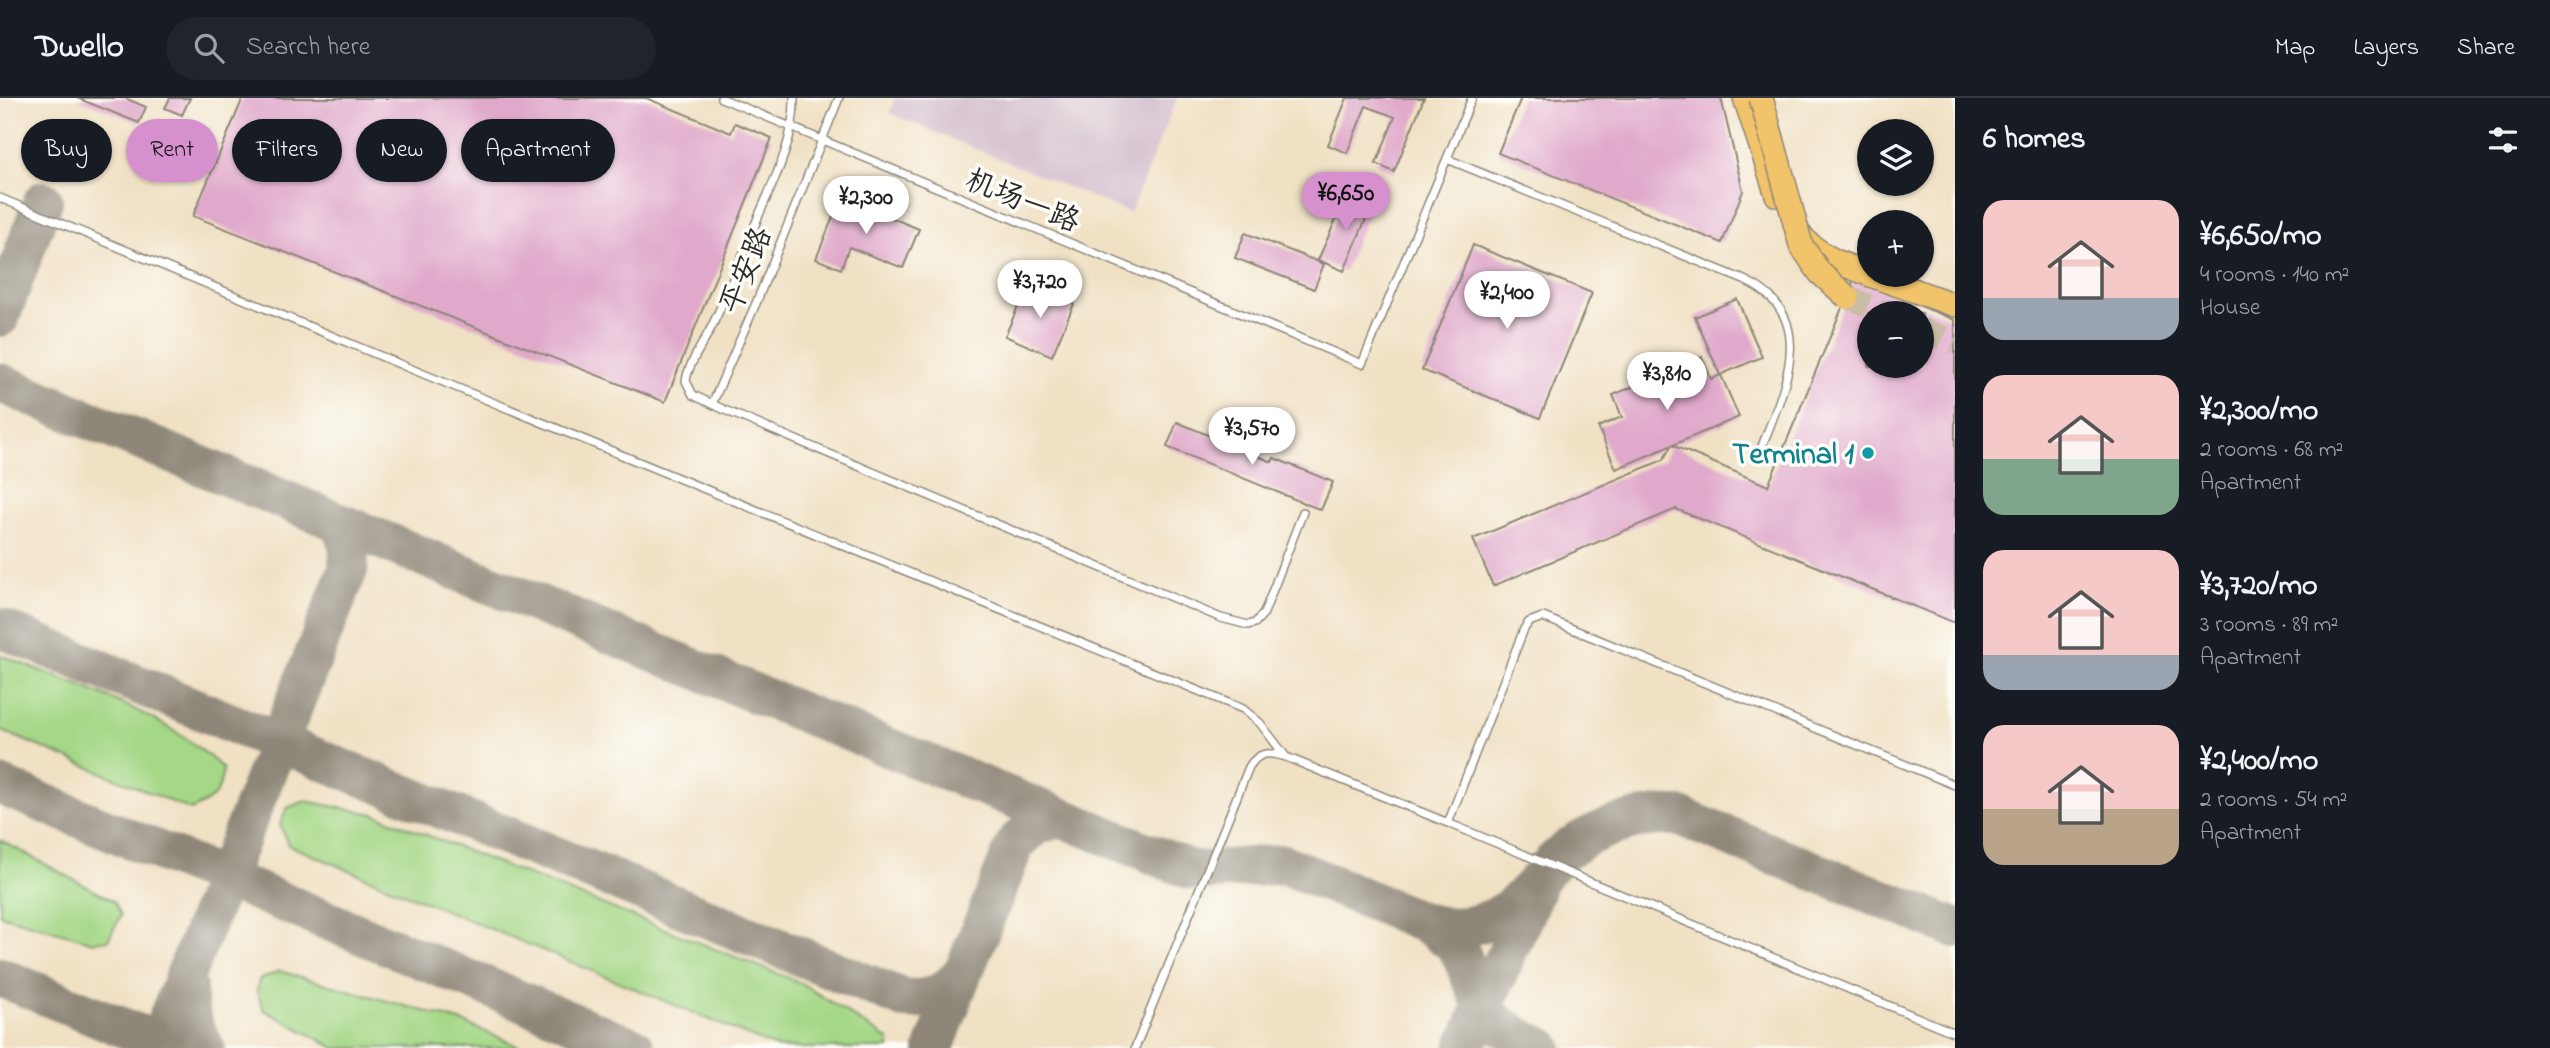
<!DOCTYPE html>
<meta charset="utf-8">
<style>
:root{--surface:#171b24;--page:#20242c;--text:#f1f3f6;--muted:#9ea1a6;--line:#363941;--accent:#d690ce}
body{margin:0;font-family:"Indie Flower","LXGW WenKai TC",sans-serif;background:var(--page);color:var(--text);height:100vh;display:flex;flex-direction:column;font-size:26px;white-space:nowrap}
*{box-sizing:border-box;margin:0}
p{font-size:23px;color:var(--muted)}
.icon{flex:none;width:38px;height:38px;fill:none;stroke:currentColor;stroke-width:2;stroke-linecap:round;stroke-linejoin:round}
.map{position:relative;flex:1;overflow:hidden}
.panel{display:flex;flex-direction:column;background:var(--surface);width:595px}
.panel>*{flex:none}
.hud{position:absolute;left:21px;top:21px;width:665px;height:63px;display:flex;gap:14px}
.buttons{position:absolute;left:1857px;top:21px;display:grid;gap:14px}
.buttons a{display:grid;place-items:center;width:77px;height:77px;border-radius:50%;background:var(--surface);box-shadow:0 2px 5px #0004;font-size:35px}
.price{position:absolute;translate:-50% -60px;padding:0 16px;border-radius:24px;background:#fff;color:#222;font-size:23px;line-height:46px;filter:drop-shadow(0 2px 4px #0008)}
.price::after{content:'';position:absolute;left:50%;top:42px;width:21px;height:16px;margin-left:-10px;background:inherit;clip-path:polygon(0 0,100% 0,50% 100%)}
.price.current{background:var(--accent);color:#111}
ul{padding:0;list-style:none}
li{display:flex;align-items:center;gap:21px;height:175px;padding:0 28px}
li span{display:grid;place-items:center;flex:none;width:196px;height:140px;border-radius:21px;color:#555}
li>.icon{margin-inline-start:auto}
span .icon{width:84px;height:84px;fill:#fffc;stroke-width:1}
li b{font-size:30px}
h2{display:flex;justify-content:space-between;align-items:center;height:84px;padding:0 28px;font-size:30px}
.pill{padding:0 24px;border-radius:32px;background:var(--surface);box-shadow:0 2px 5px #0004;font-size:24px;line-height:63px}
.pill.current{background:var(--accent);color:#111}
header{display:flex;align-items:center;gap:42px;box-sizing:border-box;height:98px;padding:0 35px;background:var(--surface);border-bottom:2px solid var(--line)}
header strong{font-size:33px}
nav{display:flex;gap:38px;margin-inline-start:auto;font-size:24px}
.search{width:490px;height:63px;background:var(--page);display:flex;align-items:center;gap:18px;box-sizing:border-box;padding:0 24px;border-radius:38px;color:var(--muted);font-size:26px}
main{display:flex;flex:1;min-height:0}
.map>svg:first-child{display:block}
.industrial{fill:#d1bdcc}
.green{fill:#a4d786;stroke:#688158;stroke-width:2}
.lines{fill:none;stroke-linecap:round;stroke-linejoin:round}
.taxiway{stroke:#8e8678;stroke-width:40}
.building{fill:#e0a9cb;fill-rule:evenodd}
.primary-tunnel{stroke:#c9bda5;stroke-width:23;stroke-dasharray:23 11;stroke-linecap:butt}
.lane-casing{stroke:#8e8678;stroke-width:10}
.primary-casing{stroke:#8e8678;stroke-width:26}
.lane{stroke:#fff;stroke-width:7}
.primary{stroke:#f1c36a;stroke-width:23}
.primary-bridge-casing{stroke:#8e8678;stroke-width:26;stroke-linecap:butt}
.primary-bridge{stroke:#f1c36a;stroke-width:23}
.culture-dot{fill:#0f9aa8;stroke:#fdfcf7;stroke-width:2.5}
.labels{text-anchor:middle;stroke-width:7;stroke-linejoin:round;paint-order:stroke}
.street-label{font-size:30px;fill:#2b2b2b;stroke:#fdfcf7}
.culture-label{font-size:30px;font-weight:bold;fill:#0d838f;stroke:#fdfcf7;text-anchor:end}
</style>
<header>
<strong>Dwello</strong>
<div class="search"><svg class="icon" aria-label="search" viewBox="0 0 24 24"><circle cx="10" cy="10" r="6"/><path d="M15 15l6 6"/></svg>Search here</div>
<nav><a>Map</a><a>Layers</a><a>Share</a></nav>
</header>
<main>
<div class="map">
<svg width="1955" height="950" viewBox="0 0 1955 950">
<rect width="100%" height="100%" fill="#fdfcf7"/>
<filter id="ink" filterUnits="userSpaceOnUse"><feTurbulence type="fractalNoise" baseFrequency=".0143" numOctaves="2"/><feDisplacementMap in="SourceGraphic" scale="14" xChannelSelector="R" yChannelSelector="G"/><feConvolveMatrix kernelMatrix="1 2 1 2 8 2 1 2 1" color-interpolation-filters="sRGB"/></filter>
<filter id="wash" filterUnits="userSpaceOnUse"><feTurbulence type="fractalNoise" baseFrequency=".00686" numOctaves="4" result="noise"/><feDisplacementMap in="SourceGraphic" scale="28" xChannelSelector="R" yChannelSelector="G"/><feGaussianBlur stdDeviation="1.57" result="paint"/><feColorMatrix in="noise" values="0 0 0 0 0 0 0 0 0 0 0 0 0 0 0 0 0 1.4 0 .05"/><feComposite in="paint" operator="in"/></filter>
<g filter="url(#wash)">
<rect width="100%" height="100%" fill="#f0e1c4"/>
<path class="industrial" d="M895,0H1177L1130,115L889,15Z"/>
<path class="green" d="M0,557C75,587 165,613 223,671C219,698 215,701 191,712L0,632Z
M305,703L374,716L801,885L889,942V950H778L288,747L280,726L287,710Z
M0,742L114,803L121,817L108,842L93,844L0,817Z
M279,873L460,923L523,950H335L264,912L257,894L259,882Z"/>
<g class="lines">
<path class="taxiway" d="M0,219L43,103
M0,285L803,615L1189,771L1205,773L1283,766L1423,824L1451,843L1460,854L1483,908L1497,925L1523,941L1543,950
M0,530L904,901C929,904 954,892 966,868L1016,744L1037,727L1059,720
M0,687L635,950
M1423,824C1465,836 1500,825 1529,792C1538,783 1545,772 1554,763C1583,734 1637,715 1678,718L1955,830
M0,879L173,950
M187,889C187,913 193,930 205,950
M156,950L348,472L349,450L341,426
M934,950L964,871
M1465,950L1535,792"/>
</g>
<g id="blocks">
<path class="building" d="M77,0H125L146,9L139,25Z
M170,0H190L182,17L165,10Z
M243,0H646L731,35L735,25L772,40L665,304L193,118Z
M1347,0H1424L1394,74L1376,66L1395,19L1366,8L1347,55L1328,47Z
M1521,0H1721L1743,93L1722,145L1498,55Z
M1348,94L1373,104L1344,173L1318,162Z
M841,99L919,131L903,170L849,149L841,171L816,161Z
M1245,135L1324,166L1314,191L1235,160Z
M1473,147L1592,195L1540,320L1422,272Z
M1854,181L1955,222V525L1676,411L1493,488L1473,441L1663,362L1672,347L1768,388ZM1869,215H1922V268H1869Z
M1028,186L1074,206L1052,258L1005,238Z
M1737,201L1762,259L1720,277L1695,219Z
M1702,259L1711,281L1721,277L1739,319L1616,371L1598,329L1622,319L1613,297Z
M1177,324L1272,364L1274,360L1333,384L1321,412L1167,349Z"/>
</g>
</g>
<g filter="url(#ink)">
<use href="#blocks" fill-opacity="0" stroke="#8e8678" stroke-width="2"/>
<g class="lines">
<path class="primary-tunnel" d="M1847,199L1886,215
M1922,231L1955,245"/>
<defs>
<path id="lane" d="M721,0L1362,266L1472,0
M794,0C795,41 775,80 759,117C744,154 730,190 713,226C705,243 688,266 686,283L693,297L727,313L1221,520L1248,527L1255,525L1264,515L1303,414
M1447,61L1744,182C1824,218 1781,297 1759,356
M0,100L426,277L1243,611L1260,625L1286,659
M712,306L757,203L839,0
M1955,687L1543,519L1529,524L1524,531L1448,725L1955,935
M1135,950L1249,669C1259,653 1268,654 1286,659L1448,725"/>
<path id="primary" d="M1745,0L1777,97
M1799,136C1820,159 1840,166 1869,176
M1870,177L1955,207"/>
</defs>
<use href="#lane" class="lane-casing"/>
<use href="#primary" class="primary-casing"/>
<use href="#lane" class="lane"/>
<use href="#primary" class="primary"/>
<defs>
<path id="primary-bridge" d="M1761,0L1801,147L1820,175L1847,199"/>
</defs>
<use href="#primary-bridge" class="primary-bridge-casing"/>
<use href="#primary-bridge" class="primary-bridge"/>
</g>
</g>
<circle class="culture-dot" cx="1868" cy="355" r="7"/>
<g class="labels">
<g class="street-label">
<text transform="translate(1023 102) rotate(22)" y="10">机场一路</text>
<text transform="translate(745 172) rotate(-68)" y="10">平安路</text>
</g>
<g class="culture-label">
<text x="1854" y="365">Terminal 1</text>
</g>
</g>
</svg>
<div class="buttons">
<a><svg class="icon" aria-label="layers" viewBox="0 0 24 24"><path d="M12 4l9 5-9 5-9-5zM3 14l9 5 9-5"/></svg></a>
<a>+</a>
<a>−</a>
</div>
<b class="price current" style="left:1346px;top:134px">¥6,650</b>
<b class="price" style="left:866px;top:138px">¥2,300</b>
<b class="price" style="left:1040px;top:222px">¥3,720</b>
<b class="price" style="left:1507px;top:233px">¥2,400</b>
<b class="price" style="left:1667px;top:314px">¥3,810</b>
<b class="price" style="left:1252px;top:369px">¥3,570</b>
<div class="hud">
<a class="pill">Buy</a>
<a class="pill current">Rent</a>
<a class="pill">Filters</a>
<a class="pill">New</a>
<a class="pill">Apartment</a>
</div>
</div>
<section class="panel">
<h2>6 homes<svg class="icon" aria-label="filters" viewBox="0 0 24 24"><path d="M4 7h16M4 17h16"/><circle cx="9" cy="7" r="2"/><circle cx="15" cy="17" r="2"/></svg></h2>
<ul>
<li><span style="background:linear-gradient(#f6c9c9 70%,#9aa5b1 0)"><svg class="icon" aria-label="home" viewBox="0 0 24 24"><path d="M3 11l9-7 9 7M6 9v11h12V9"/></svg></span><div><b>¥6,650/mo</b><p>4 rooms · 140 m²</p><p>House</p></div></li>
<li><span style="background:linear-gradient(#f6c9c9 60%,#7fa58c 0)"><svg class="icon" aria-label="home" viewBox="0 0 24 24"><path d="M3 11l9-7 9 7M6 9v11h12V9"/></svg></span><div><b>¥2,300/mo</b><p>2 rooms · 68 m²</p><p>Apartment</p></div></li>
<li><span style="background:linear-gradient(#f6c9c9 75%,#9aa5b1 0)"><svg class="icon" aria-label="home" viewBox="0 0 24 24"><path d="M3 11l9-7 9 7M6 9v11h12V9"/></svg></span><div><b>¥3,720/mo</b><p>3 rooms · 89 m²</p><p>Apartment</p></div></li>
<li><span style="background:linear-gradient(#f6c9c9 60%,#b9a48a 0)"><svg class="icon" aria-label="home" viewBox="0 0 24 24"><path d="M3 11l9-7 9 7M6 9v11h12V9"/></svg></span><div><b>¥2,400/mo</b><p>2 rooms · 54 m²</p><p>Apartment</p></div></li>
</ul>
</section>
</main>
